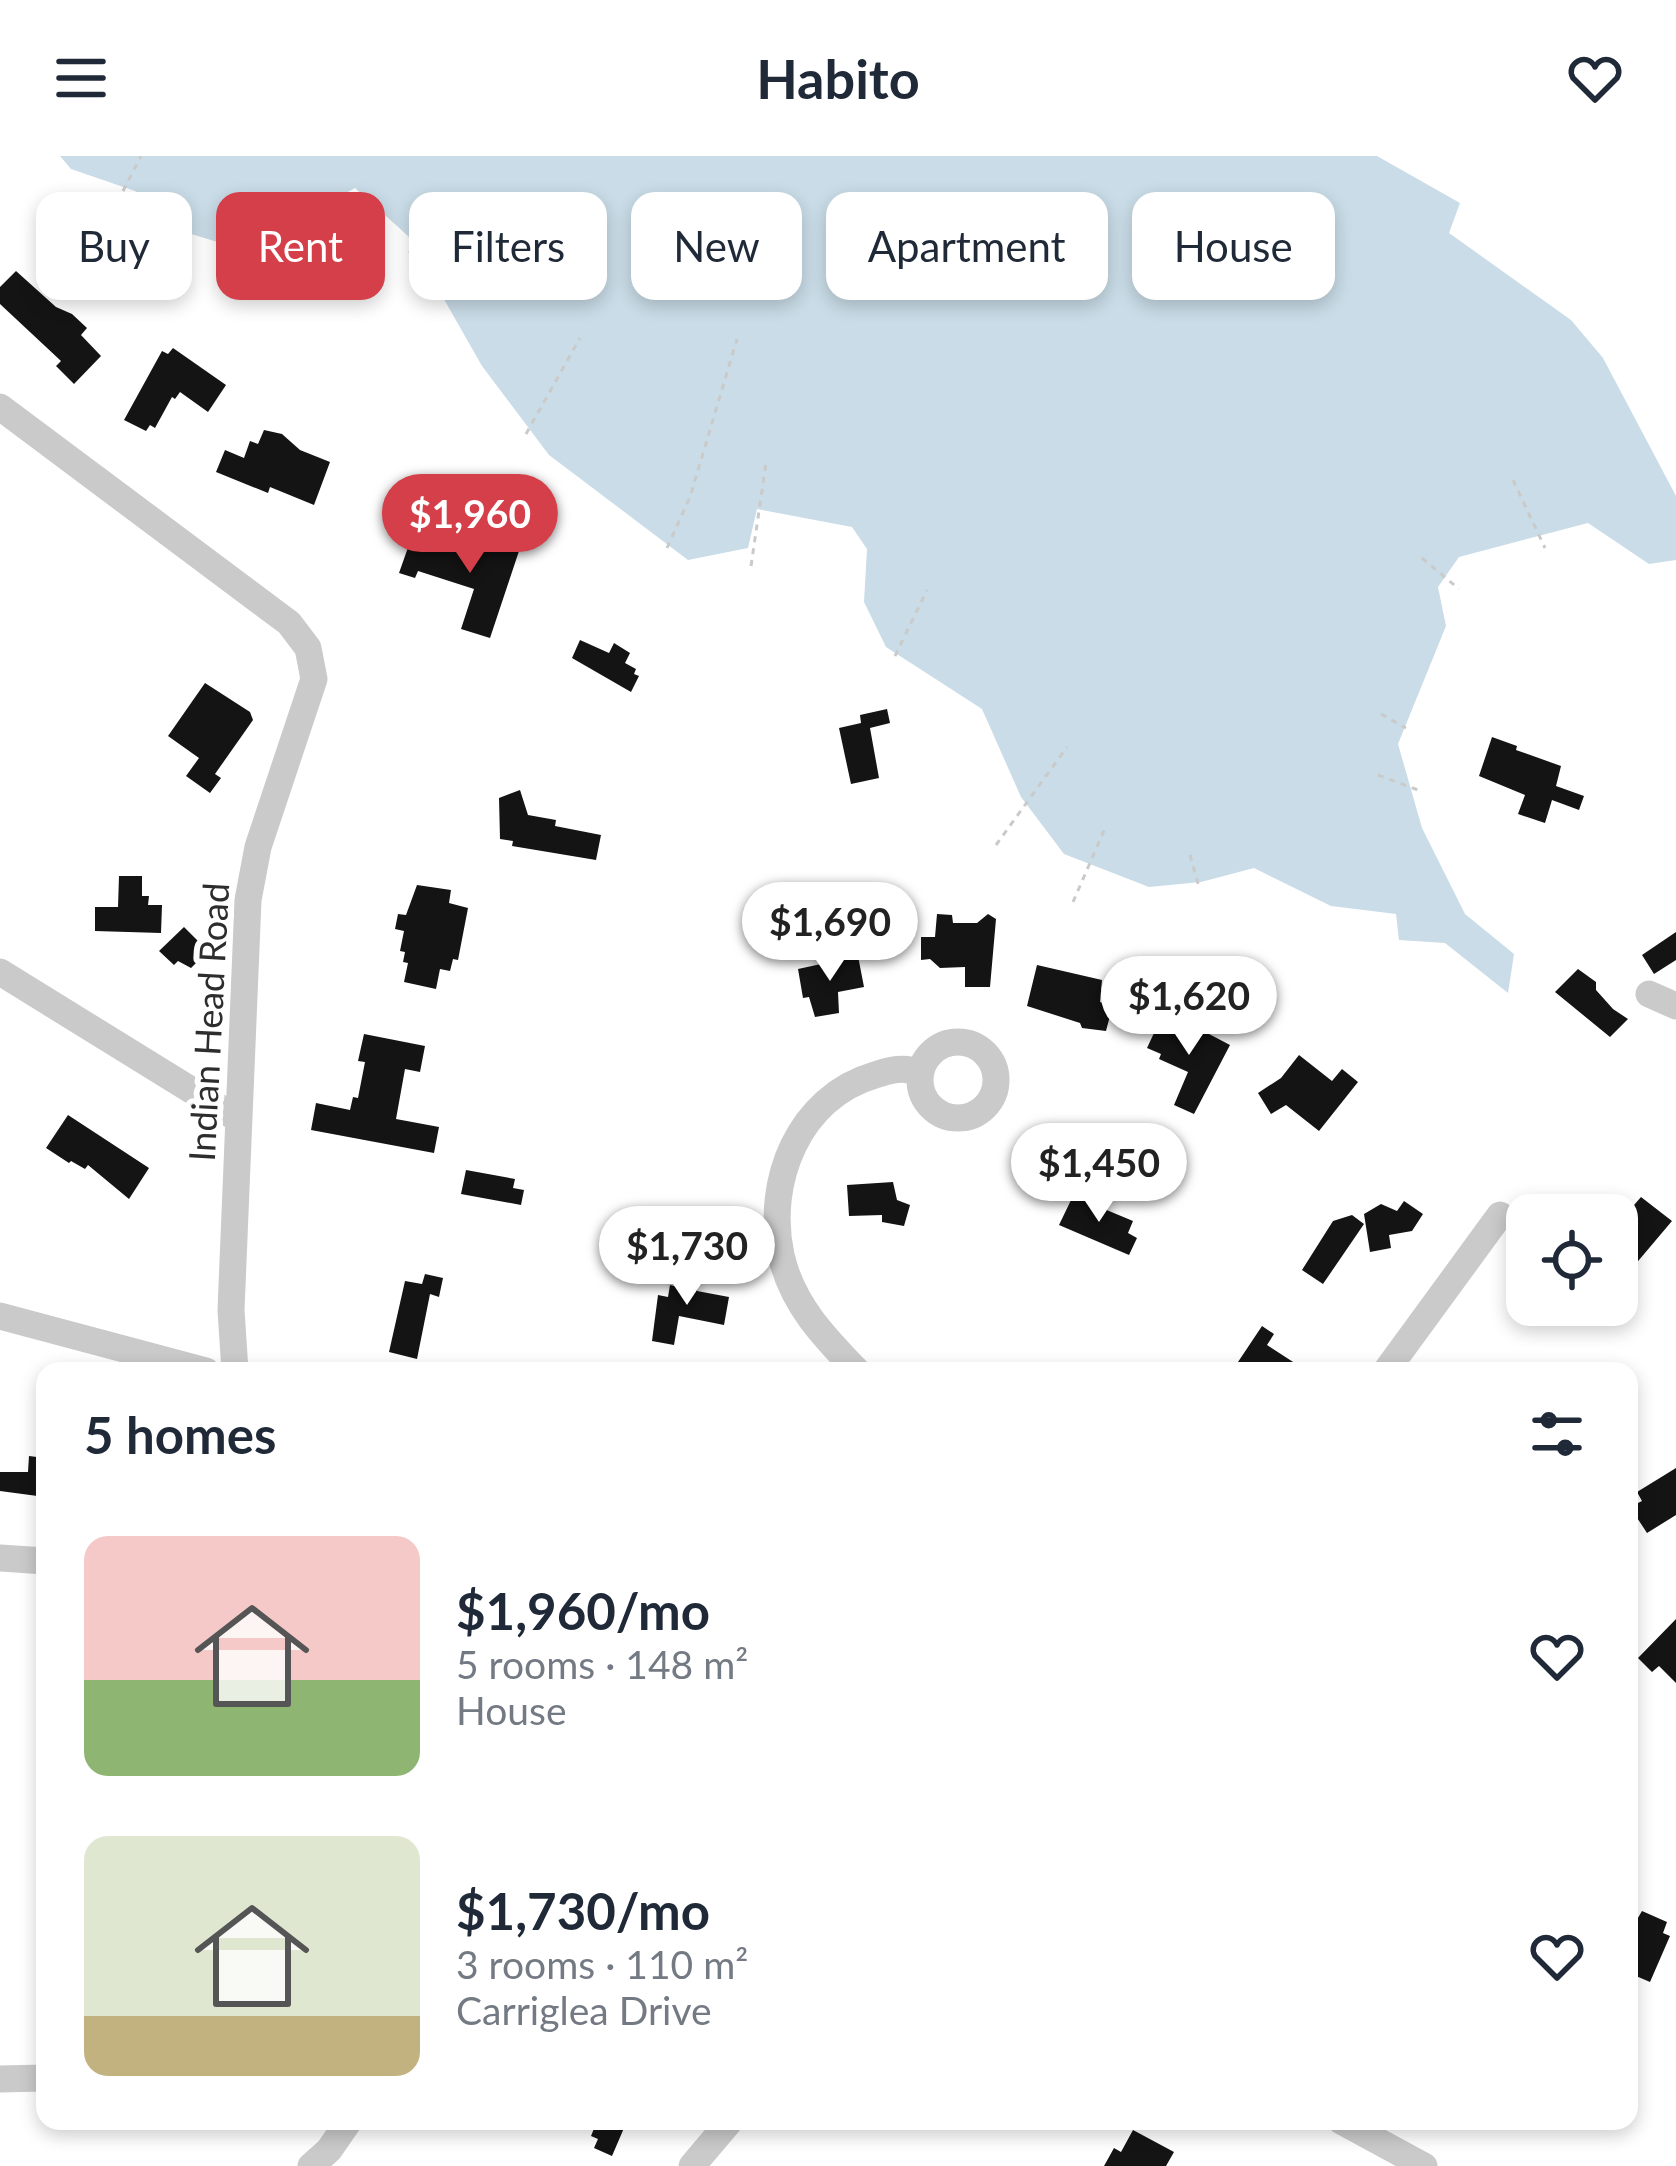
<!DOCTYPE html>
<meta charset="utf-8">
<style>
:root{--surface:#fff;--page:#f2f2f3;--text:#1f2937;--muted:#747a83;--accent:#d43f49}
body{margin:0;font-family:Lato,sans-serif;background:var(--page);color:var(--text);height:100vh;display:flex;flex-direction:column;font-size:45px;white-space:nowrap}
*{box-sizing:border-box;margin:0}
p{font-size:39px;color:var(--muted)}
.icon{flex:none;width:66px;height:66px;fill:none;stroke:currentColor;stroke-width:2;stroke-linecap:round;stroke-linejoin:round}
.map{position:relative;flex:1;overflow:hidden}
.sheet{position:absolute;left:36px;top:1206px;width:1602px;height:768px;display:flex;flex-direction:column;background:var(--surface);border-radius:24px;box-shadow:0 6px 18px #0003}
.sheet>*{flex:none}
.banner{position:absolute;left:36px;top:36px;width:1605px;height:108px;display:flex;gap:24px}
.buttons{position:absolute;left:1506px;top:1038px;display:grid;gap:24px}
.buttons a{display:grid;place-items:center;width:132px;height:132px;border-radius:24px;background:var(--surface);box-shadow:0 6px 18px #0003;font-size:60px}
.price{position:absolute;translate:-50% -102px;padding:0 27px;border-radius:42px;background:#fff;color:#222;font-size:39px;line-height:78px;filter:drop-shadow(0 3px 6px #0008)}
.price::after{content:'';position:absolute;left:50%;top:72px;width:36px;height:27px;margin-left:-18px;background:inherit;clip-path:polygon(0 0,100% 0,50% 100%)}
.price.current{background:var(--accent);color:#fff}
ul{padding:0;list-style:none}
li{display:flex;align-items:center;gap:36px;height:300px;padding:0 48px}
li span{display:grid;place-items:center;flex:none;width:336px;height:240px;border-radius:24px;color:#555}
li>.icon{margin-inline-start:auto}
span .icon{width:144px;height:144px;fill:#fffc;stroke-width:1}
li b{font-size:51px}
h2{display:flex;justify-content:space-between;align-items:center;height:144px;padding:0 48px;font-size:51px}
.tag{padding:0 42px;border-radius:24px;background:var(--surface);box-shadow:0 6px 18px #0003;font-size:42px;line-height:108px}
.tag.current{background:var(--accent);color:#fff}
header{display:flex;justify-content:space-between;align-items:center;height:156px;padding:0 48px;background:var(--surface);font-size:54px;font-weight:700}
.map>svg:first-child{display:block}
.water{fill:#c9dce7}
.building{fill:#141414}
.lines{fill:none;stroke-linecap:round;stroke-linejoin:round}
.path{stroke:#cacaca;stroke-width:3;stroke-dasharray:6 6;stroke-linecap:butt}
.minor{stroke:#cacaca;stroke-width:27}
.labels{text-anchor:middle;stroke-width:12;stroke-linejoin:round;paint-order:stroke}
.street-label{font-size:36px;fill:#2d2d2d;stroke:#fff}
</style>
<header><svg class="icon" aria-label="menu" viewBox="0 0 24 24"><path d="M4 6h16M4 12h16M4 18h16"/></svg>Habito<svg class="icon" aria-label="heart" viewBox="0 0 24 24"><path d="M12 20l-8-8c-3-5 5-10 8-4 3-6 11-1 8 4z"/></svg></header>
<div class="map">
<svg width="1676" height="2010" viewBox="0 0 1676 2010">
<rect width="100%" height="100%" fill="#fff"/>
<path class="water" d="M60,0H1377L1460,47L1449,77L1571,164L1603,202L1676,340V404L1649,408L1588,367L1459,401L1438,431L1446,470L1398,588L1422,672L1465,758L1514,798L1508,837L1445,787L1399,784L1396,758L1331,750L1254,712L1201,726L1149,731L1064,698L1021,641L982,553L886,491L864,446L867,393L852,371L757,353L748,392L688,404L549,299L482,210L408,80L355,32L321,51L271,45L237,92L188,77L135,35L71,13Z"/>
<path class="building" d="M16,115L56,151L72,158L87,172L81,179L101,200L74,228L56,210L61,205L0,148V131Z
M173,192L226,229L208,256L180,236L175,243L172,241L155,272L150,269L146,275L124,264L162,195L168,198Z
M264,274L282,278L300,294L330,306L314,349L270,331L268,337L216,316L225,294L244,302L250,285L258,288Z
M506,379L518,383L521,389L490,482L461,473L474,433L418,415L415,422L399,417L411,383L473,401L484,394L490,380L499,382Z
M580,484L609,497L614,487L630,497L625,507L636,513L634,518L639,520L631,536L572,502Z
M205,527L250,556L253,564L215,618L221,622L210,637L186,620L199,602L168,580Z
M887,553L890,567L870,572L879,622L851,628L839,572L861,567L860,559Z
M1492,581L1517,590L1516,594L1561,610L1556,630L1584,640L1579,654L1552,644L1545,667L1518,658L1525,639L1479,620Z
M520,634L528,659L556,664L555,670L601,679L596,704L512,690L513,685L500,683L499,642Z
M119,720H142V740H149L148,749H162L161,777L95,775V751H118Z
M417,729L451,734L449,747L468,752L458,804L453,803L450,815L440,813L436,833L404,826L408,807L403,806L405,796L400,795L404,775L395,773L398,758L406,759Z
M937,758L952,759L953,767H977L988,758L996,763L990,831H965V811L940,812L930,803L921,804V781H935Z
M184,771L202,789L198,798L202,801L191,812L178,805L174,809L159,795Z
M1676,776V804L1654,818L1642,799Z
M858,800L864,831L838,836L839,857L815,861L809,841L803,842L798,813Z
M1037,809L1102,824L1100,846L1108,848L1106,855L1111,856L1106,875L1082,872L1080,867L1027,850Z
M1578,813L1596,826V834L1613,853L1628,863L1610,881L1555,836Z
M1161,862L1188,867L1230,889L1194,958L1174,949L1188,916L1159,903L1161,898L1147,892Z
M364,878L425,890L420,916L405,913L396,963L439,971L434,997L311,974L316,947L350,954L353,941L358,942L365,906L358,905Z
M1299,899L1332,925L1342,913L1358,926L1319,975L1286,949L1271,958L1258,937L1281,922Z
M68,959L149,1012L129,1043L88,1009L85,1013L71,1005L69,1007L46,992Z
M466,1014L515,1023L513,1032L524,1034L521,1049L461,1038Z
M893,1026L897,1044L910,1049L904,1070L882,1066V1059L849,1060L847,1029Z
M1073,1040L1133,1065L1128,1077L1137,1082L1129,1099L1059,1069Z
M1641,1041L1672,1065L1617,1130V1076L1625,1067L1621,1064Z
M1404,1045L1423,1058L1412,1075L1389,1079L1391,1092L1370,1096L1364,1058L1381,1048L1397,1055Z
M1352,1059L1364,1068L1323,1128L1302,1114L1333,1065Z
M681,1117L700,1121L697,1135L729,1141L724,1169L679,1160L674,1189L652,1185L658,1139L668,1141L670,1129L678,1131Z
M425,1118L443,1122L439,1141L430,1138L417,1203L389,1196L405,1125L422,1128Z
M1262,1170L1274,1178L1267,1189L1307,1215H1232Z
M29,1300L45,1302V1341L0,1335V1316H28Z
M1676,1312V1359L1647,1377L1630,1351L1642,1345L1637,1336Z
M1676,1463V1527L1659,1510L1652,1516L1638,1502Z
M1642,1755L1667,1766L1663,1777L1670,1780L1650,1826L1629,1817V1777Z
M597,1965H627L612,2000L594,1992L598,1983L591,1980Z
M1133,1974L1174,1996L1166,2010H1104L1114,1992L1121,1996Z"/>
<g class="lines">
<path class="path" d="M123,35L141,0
M409,97L474,49
M526,278L580,182
M1513,324L1545,392
M667,392L690,341L737,183
M1422,402L1459,433
M751,410L766,307
M895,500L927,434
M1381,558L1406,572
M1378,619L1418,634
M996,689L1067,591
M1190,699L1199,731
M1073,746L1106,670"/>
<path class="minor" d="M0,251L289,467L308,492L314,523L258,691L248,744L231,1154L235,1215
M0,816L238,963
M1649,838L1676,850
M920 924a38 38 0 1 1 76 0a38 38 0 1 1-76 0Z
M0,1160L206,1215
M857,1215C824,1181 792,1148 781,1099C765,1025 799,941 875,919C890,914 904,910 920,917
M1386,1215L1500,1059
M0,1402L45,1405
M0,1923L45,1922
M1341,1965L1424,2010
M311,2010L329,1994L349,1965
M692,2010L730,1965"/>
</g>
<g class="labels">
<g class="street-label">
<text transform="translate(209 866) rotate(-87)" y="13">Indian Head Road</text>
</g>
</g>
</svg>
<div class="buttons">
<a><svg class="icon" aria-label="locate" viewBox="0 0 24 24"><circle cx="12" cy="12" r="6"/><path d="M12 2v4M12 18v4M2 12h4M18 12h4"/></svg></a>
</div>
<b class="price current" style="left:470px;top:420px">$1,960</b>
<b class="price" style="left:830px;top:828px">$1,690</b>
<b class="price" style="left:1189px;top:902px">$1,620</b>
<b class="price" style="left:1099px;top:1069px">$1,450</b>
<b class="price" style="left:687px;top:1152px">$1,730</b>
<div class="banner">
<a class="tag">Buy</a>
<a class="tag current">Rent</a>
<a class="tag">Filters</a>
<a class="tag">New</a>
<a class="tag">Apartment</a>
<a class="tag">House</a>
</div>
<section class="sheet">
<h2>5 homes<svg class="icon" aria-label="filters" viewBox="0 0 24 24"><path d="M4 7h16M4 17h16"/><circle cx="9" cy="7" r="2"/><circle cx="15" cy="17" r="2"/></svg></h2>
<ul>
<li><span style="background:linear-gradient(#f6c9c9 60%,#8fb573 0)"><svg class="icon" aria-label="home" viewBox="0 0 24 24"><path d="M3 11l9-7 9 7M6 9v11h12V9"/></svg></span><div><b>$1,960/mo</b><p>5 rooms · 148 m²</p><p>House</p></div><svg class="icon" aria-label="heart" viewBox="0 0 24 24"><path d="M12 20l-8-8c-3-5 5-10 8-4 3-6 11-1 8 4z"/></svg></li>
<li><span style="background:linear-gradient(#dfe7d0 75%,#c2b280 0)"><svg class="icon" aria-label="home" viewBox="0 0 24 24"><path d="M3 11l9-7 9 7M6 9v11h12V9"/></svg></span><div><b>$1,730/mo</b><p>3 rooms · 110 m²</p><p>Carriglea Drive</p></div><svg class="icon" aria-label="heart" viewBox="0 0 24 24"><path d="M12 20l-8-8c-3-5 5-10 8-4 3-6 11-1 8 4z"/></svg></li>
</ul>
</section>
</div>
